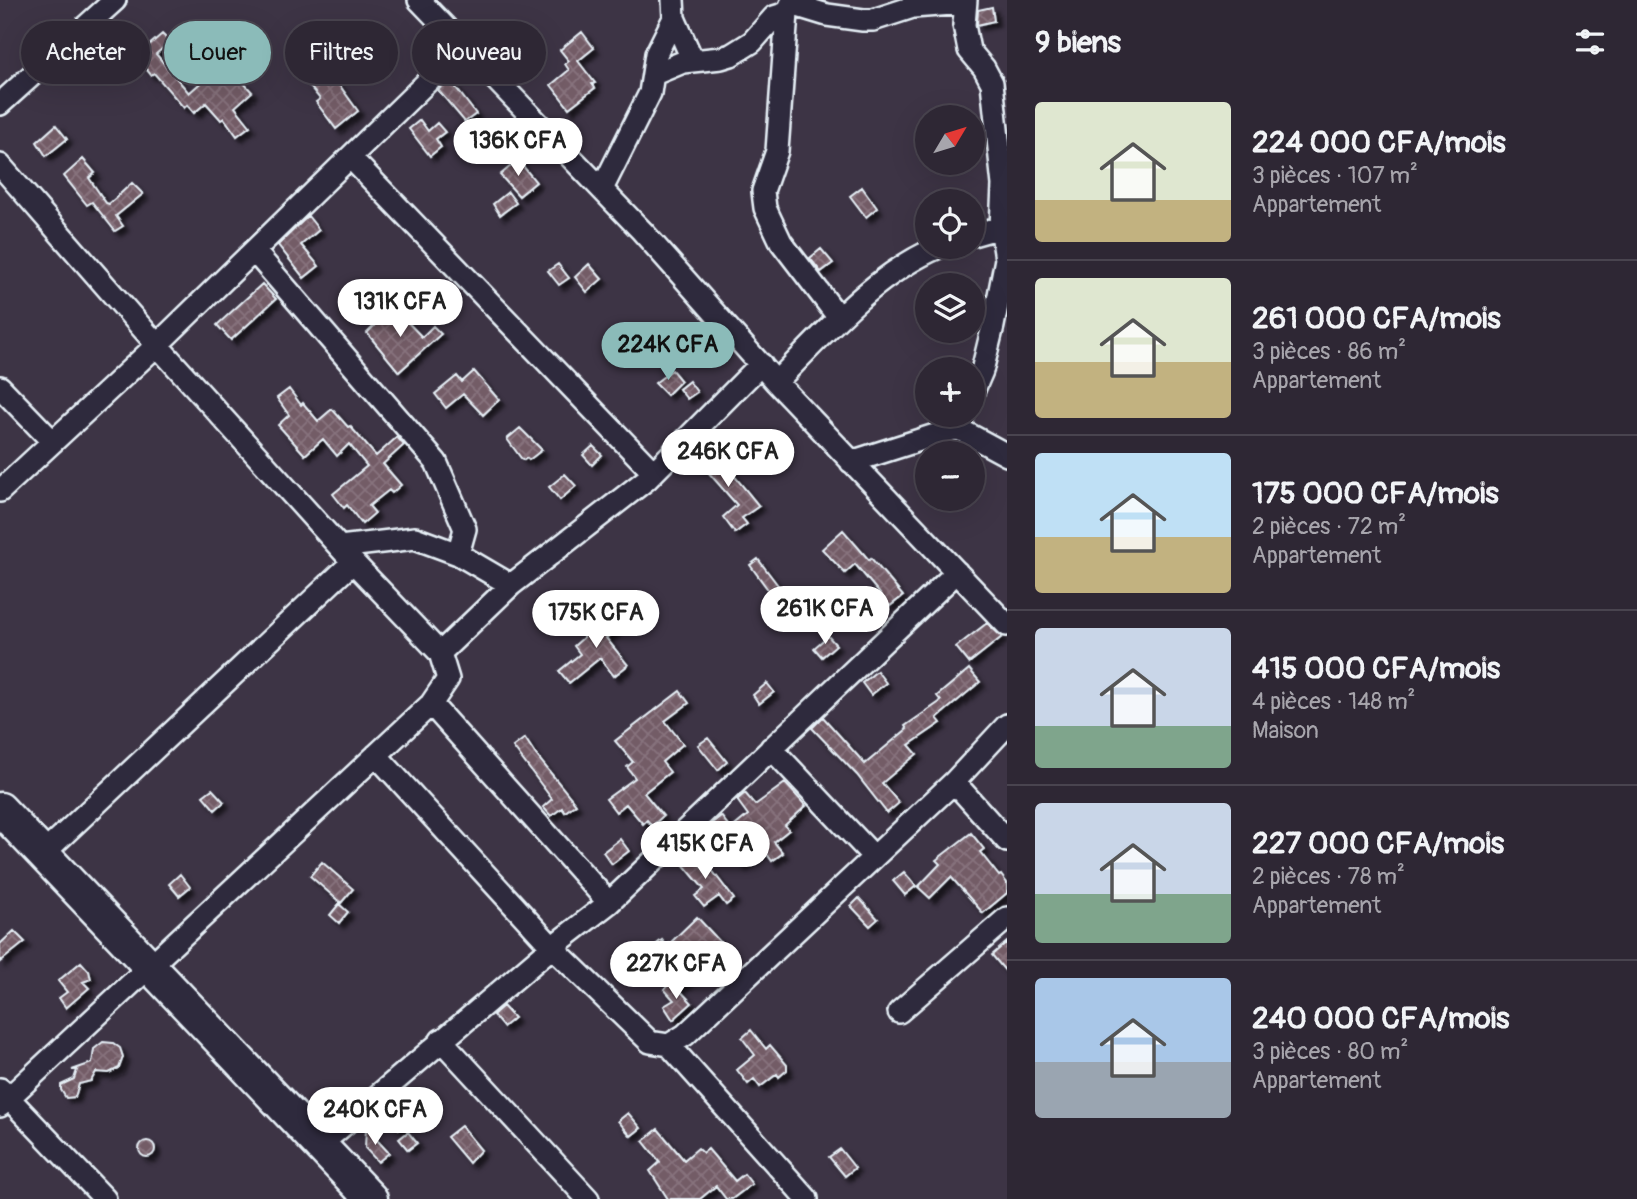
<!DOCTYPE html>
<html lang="fr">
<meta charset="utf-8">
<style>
:root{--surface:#2e2734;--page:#3a3340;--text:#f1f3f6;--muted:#a7a5ac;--line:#49444f;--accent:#8bbbb9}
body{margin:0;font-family:Pangolin,sans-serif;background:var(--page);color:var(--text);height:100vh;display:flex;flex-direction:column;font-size:26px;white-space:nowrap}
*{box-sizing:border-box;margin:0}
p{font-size:23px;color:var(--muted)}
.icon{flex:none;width:38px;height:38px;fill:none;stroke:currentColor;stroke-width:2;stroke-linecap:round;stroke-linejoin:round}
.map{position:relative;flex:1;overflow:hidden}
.sheet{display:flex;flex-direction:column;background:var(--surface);width:630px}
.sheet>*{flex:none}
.top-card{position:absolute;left:21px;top:21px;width:665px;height:63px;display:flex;gap:14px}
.needle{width:46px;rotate:52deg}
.buttons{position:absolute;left:915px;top:105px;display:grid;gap:14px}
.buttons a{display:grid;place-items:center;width:70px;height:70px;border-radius:50%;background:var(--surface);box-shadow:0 7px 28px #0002,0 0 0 2px var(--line);font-size:35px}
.price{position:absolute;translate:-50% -60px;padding:0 16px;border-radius:24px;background:#fff;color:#222;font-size:23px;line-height:46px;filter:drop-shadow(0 2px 4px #0008)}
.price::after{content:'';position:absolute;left:50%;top:42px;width:21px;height:16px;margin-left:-10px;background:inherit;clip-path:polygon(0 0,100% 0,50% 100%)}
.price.current{background:var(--accent);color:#111}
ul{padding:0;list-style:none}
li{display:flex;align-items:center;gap:21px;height:175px;padding:0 28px}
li+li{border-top:2px solid var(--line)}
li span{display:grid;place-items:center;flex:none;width:196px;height:140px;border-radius:7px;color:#555}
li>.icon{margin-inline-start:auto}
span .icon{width:84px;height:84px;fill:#fffc;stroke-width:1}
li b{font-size:30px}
h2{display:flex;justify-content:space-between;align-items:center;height:84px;padding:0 28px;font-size:30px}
.tag{padding:0 24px;border-radius:32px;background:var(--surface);box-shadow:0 7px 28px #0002,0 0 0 2px var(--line);font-size:24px;line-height:63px}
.tag.current{background:var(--accent);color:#111}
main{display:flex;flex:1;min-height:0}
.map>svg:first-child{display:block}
.building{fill:url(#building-cross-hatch);stroke:#e8f1f8;stroke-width:2;filter:url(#shadow)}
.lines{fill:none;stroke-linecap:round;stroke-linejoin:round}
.minor-casing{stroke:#e8f1f8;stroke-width:26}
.highway-casing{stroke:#e8f1f8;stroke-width:37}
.minor{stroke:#2f2a3d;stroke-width:21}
.highway{stroke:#2f2a3d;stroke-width:32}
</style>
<main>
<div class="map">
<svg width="1007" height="1199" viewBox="0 0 1007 1199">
<defs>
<pattern id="building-cross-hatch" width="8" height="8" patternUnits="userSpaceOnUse" patternTransform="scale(1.75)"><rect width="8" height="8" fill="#735b66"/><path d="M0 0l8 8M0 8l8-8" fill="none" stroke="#87737d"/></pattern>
<filter id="shadow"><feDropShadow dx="5" dy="5" stdDeviation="2" flood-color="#0009"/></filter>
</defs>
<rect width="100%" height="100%" fill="#3d3445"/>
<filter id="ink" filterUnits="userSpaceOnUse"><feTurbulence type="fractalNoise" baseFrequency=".0143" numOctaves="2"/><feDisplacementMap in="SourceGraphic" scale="14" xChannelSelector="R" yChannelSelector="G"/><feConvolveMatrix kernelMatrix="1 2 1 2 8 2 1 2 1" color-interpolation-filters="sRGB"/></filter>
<g filter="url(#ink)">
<path class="building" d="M992,7L994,21L977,25L978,10Z
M582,32L594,48L578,61L595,83L592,84L595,88L569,108L551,85L569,70L565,64L569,61L560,50Z
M162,34L170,42L156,54L189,93L231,56L238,64L232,70L252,92L235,107L250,126L237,136L224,118L221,120L206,103L194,113L187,105L184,108L154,73L151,75L138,59L142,56L140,53Z
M358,36L368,47L335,79L358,111L336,129L316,102L320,99L307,83L332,65Z
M450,80L476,114L465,122L438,90Z
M420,120L428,131L437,123L445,132L436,139L441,147L430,156L409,129Z
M56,125L67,139L46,156L37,142Z
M83,159L95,173L89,178L106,203L109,204L132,183L143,194L116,216L123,226L115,231L92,202L87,205L64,176Z
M518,160L536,182L519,196L500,175Z
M862,187L877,208L866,217L850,196Z
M508,192L516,203L500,215L493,204Z
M308,216L319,230L301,245L319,266L304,278L278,245Z
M821,249L833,263L821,272L810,258Z
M558,264L569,278L559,285L548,271Z
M589,264L602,279L587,292L575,277Z
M262,284L276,299L231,340L217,325Z
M393,307L422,337L433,326L441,334L399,372L367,333Z
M647,331L657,343L646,353L636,341Z
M672,370L681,381L667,395L655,383Z
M474,371L499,400L483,415L463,394L446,408L435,394L457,376L462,382Z
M689,381L697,392L687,399L679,389Z
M289,389L301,405L303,403L318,421L332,409L348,427L350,426L376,456L397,437L404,445L383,464L401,485L392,493L389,490L369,506L375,513L362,524L347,505L344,508L333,494L367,466L349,444L337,456L323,439L305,455L278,425L289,415L277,398Z
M520,428L542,450L529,460L527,458L524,460L521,458L507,439Z
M593,446L602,455L592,465L583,455Z
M705,446L725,470L728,468L759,506L742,518L747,524L735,533L723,517L737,505L702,465L698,467L691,458Z
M565,474L576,486L560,500L549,487Z
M843,530L869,560L871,558L903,596L890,606L855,564L845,573L822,549Z
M758,559L780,588L772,595L750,565Z
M795,589L805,601L790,616L779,602Z
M609,613L620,627L606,638L628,665L614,676L600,658L569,683L559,671L580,654L574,646L584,637L582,634Z
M987,623L1002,637L969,663L956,647Z
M828,636L836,645L822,657L814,648Z
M969,669L980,682L937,718L941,723L909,745L917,754L882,783L899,803L887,813L857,775L812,728L823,717L865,764L907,729L905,726L941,701L937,696Z
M877,671L886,683L871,695L862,683Z
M767,683L774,692L759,704L753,695Z
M680,691L689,703L665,721L683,744L662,762L670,772L644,793L663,816L652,826L647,820L643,824L626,804L616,812L606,799L635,778L627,767L633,762L615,741Z
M525,738L536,755L576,804L565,812L562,808L551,816L543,807L552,799L513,747Z
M708,738L727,762L718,770L698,745Z
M785,783L806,806L785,825L789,830L774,842L783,853L772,861L764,850L742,866L711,824L721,816L731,829L748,815L737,800L745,793L755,805Z
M212,789L224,802L215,810L203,796Z
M971,833L984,849L980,852L999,876L1001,875L1007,883V893L983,913L951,877L930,898L918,887L940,864L936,860Z
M620,839L629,851L612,864L603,852Z
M686,848L707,873L711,869L734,899L726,905L719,896L704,907L695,896L704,889L677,857Z
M322,862L353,889L341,903L310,876Z
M904,872L916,886L905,895L893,881Z
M180,874L190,887L179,896L169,884Z
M859,898L878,919L870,926L851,906Z
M339,904L348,912L339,923L330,915Z
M697,917L736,959L712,978L702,971L680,987L649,950L662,940L667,946Z
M14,931L25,942L0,962V944Z
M1007,942V973L992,955Z
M81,962L89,971L91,979L83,982L89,988L66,1008L59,998L67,992L58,981Z
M672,982L692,1003L673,1020L664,1006L674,1000L664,989Z
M503,1006L514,1018L503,1027L493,1015Z
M751,1030L766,1049L770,1045L787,1065V1070L779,1077L777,1074L760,1087L754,1079L748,1084L737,1070L755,1055L742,1038Z
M103,1042L113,1043L120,1048L123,1057L119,1068L109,1073L96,1072L91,1081L79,1084L75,1097L66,1098L61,1090V1085L74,1079L77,1070H72L92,1063L94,1049Z
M407,1092L420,1111L399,1129L384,1114V1109Z
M628,1113L641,1128L631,1136L618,1121Z
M461,1126L481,1150L469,1163L447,1137Z
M366,1128L389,1153L378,1162L365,1148Z
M658,1129L684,1160L698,1148L703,1153L708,1149L735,1181L744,1174L752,1184L732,1199H726L716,1186L700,1199H668L650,1171L660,1162L643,1141Z
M408,1132L417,1143L408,1150L399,1139Z
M139 1149a8 8 0 1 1 16 0a8 8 0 1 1-16 0Z
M840,1149L855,1168L845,1176L829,1157Z"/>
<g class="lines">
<defs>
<path id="minor" d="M419,0L642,231L776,382L1007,625
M673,0L674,18L693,61
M793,0L787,13L777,151L763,191L764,200L765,208L781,242L839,318
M966,0L964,25L969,50L984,68L992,83L1003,185L1001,227L1006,259L993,326L982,371L973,392
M791,4L827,15L863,20H873L913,7L965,3
M654,74L683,62L721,58L731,55L752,42L774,17L787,13
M0,104L115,0
M350,157L653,472
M0,165L157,345L353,562L440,653L448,679L431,704L0,1106
M602,189L650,93L656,54L674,18
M973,235L1001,227
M254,251L436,462L465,529L458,554
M776,382C826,332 873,275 939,247
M0,387L53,442
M957,428L1007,455
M851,462L957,428L963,415
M0,491L157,345L463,47
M340,547L415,538L458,554L511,585L646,480L761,364
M440,653L511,585
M431,704L609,903
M771,748L874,857
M376,755L552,947L609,903L957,572
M954,782L1007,841
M43,854L353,562
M899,1012L1007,918
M441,1040L588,1199
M669,1045L807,1199
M0,1089L105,1199
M320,1145L552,947L650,1042L669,1045L685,1035L954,782L1007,725"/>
<path id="highway" d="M0,809L371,1199"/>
</defs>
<use href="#minor" class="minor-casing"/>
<use href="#highway" class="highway-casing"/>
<use href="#minor" class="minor"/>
<use href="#highway" class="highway"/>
</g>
</g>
</svg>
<div class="buttons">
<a><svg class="needle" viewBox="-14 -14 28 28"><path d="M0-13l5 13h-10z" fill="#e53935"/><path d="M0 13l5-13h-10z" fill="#a7a5ac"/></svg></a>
<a><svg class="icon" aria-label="locate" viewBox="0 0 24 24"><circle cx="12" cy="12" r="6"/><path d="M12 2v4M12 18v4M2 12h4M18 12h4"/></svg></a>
<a><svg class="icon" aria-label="layers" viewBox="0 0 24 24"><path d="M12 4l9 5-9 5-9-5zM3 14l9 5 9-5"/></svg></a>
<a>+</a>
<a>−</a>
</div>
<b class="price" style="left:518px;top:178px">136K CFA</b>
<b class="price" style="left:400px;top:339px">131K CFA</b>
<b class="price current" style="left:668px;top:382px">224K CFA</b>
<b class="price" style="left:728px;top:489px">246K CFA</b>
<b class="price" style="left:825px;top:646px">261K CFA</b>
<b class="price" style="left:596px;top:650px">175K CFA</b>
<b class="price" style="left:705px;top:881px">415K CFA</b>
<b class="price" style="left:676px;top:1001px">227K CFA</b>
<b class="price" style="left:375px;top:1147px">240K CFA</b>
<div class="top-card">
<a class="tag">Acheter</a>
<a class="tag current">Louer</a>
<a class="tag">Filtres</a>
<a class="tag">Nouveau</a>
</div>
</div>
<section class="sheet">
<h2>9 biens<svg class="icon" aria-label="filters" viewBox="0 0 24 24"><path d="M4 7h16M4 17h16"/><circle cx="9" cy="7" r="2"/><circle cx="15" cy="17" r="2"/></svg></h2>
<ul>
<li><span style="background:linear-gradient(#dfe7d0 70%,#c2b280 0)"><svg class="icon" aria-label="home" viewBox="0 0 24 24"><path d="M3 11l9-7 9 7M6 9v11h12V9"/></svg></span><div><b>224 000 CFA/mois</b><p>3 pièces · 107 m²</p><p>Appartement</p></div></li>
<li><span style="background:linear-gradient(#dfe7d0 60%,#c2b280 0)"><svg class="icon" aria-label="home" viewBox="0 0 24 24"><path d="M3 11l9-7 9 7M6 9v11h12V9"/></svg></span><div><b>261 000 CFA/mois</b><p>3 pièces · 86 m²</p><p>Appartement</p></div></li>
<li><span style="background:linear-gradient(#bfe0f5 60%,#c2b280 0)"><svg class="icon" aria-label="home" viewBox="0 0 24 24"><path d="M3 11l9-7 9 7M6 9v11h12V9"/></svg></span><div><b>175 000 CFA/mois</b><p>2 pièces · 72 m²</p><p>Appartement</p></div></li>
<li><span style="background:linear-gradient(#c9d6e8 70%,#7fa58c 0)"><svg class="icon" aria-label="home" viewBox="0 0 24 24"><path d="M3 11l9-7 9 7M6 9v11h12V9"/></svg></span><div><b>415 000 CFA/mois</b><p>4 pièces · 148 m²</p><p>Maison</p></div></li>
<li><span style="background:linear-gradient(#c9d6e8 65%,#7fa58c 0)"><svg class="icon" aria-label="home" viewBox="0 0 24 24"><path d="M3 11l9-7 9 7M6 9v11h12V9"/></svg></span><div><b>227 000 CFA/mois</b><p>2 pièces · 78 m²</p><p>Appartement</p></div></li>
<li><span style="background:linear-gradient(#a9c7e8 60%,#9aa5b1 0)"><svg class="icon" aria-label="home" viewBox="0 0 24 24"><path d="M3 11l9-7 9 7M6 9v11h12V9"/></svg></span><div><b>240 000 CFA/mois</b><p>3 pièces · 80 m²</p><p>Appartement</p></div></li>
</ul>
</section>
</main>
